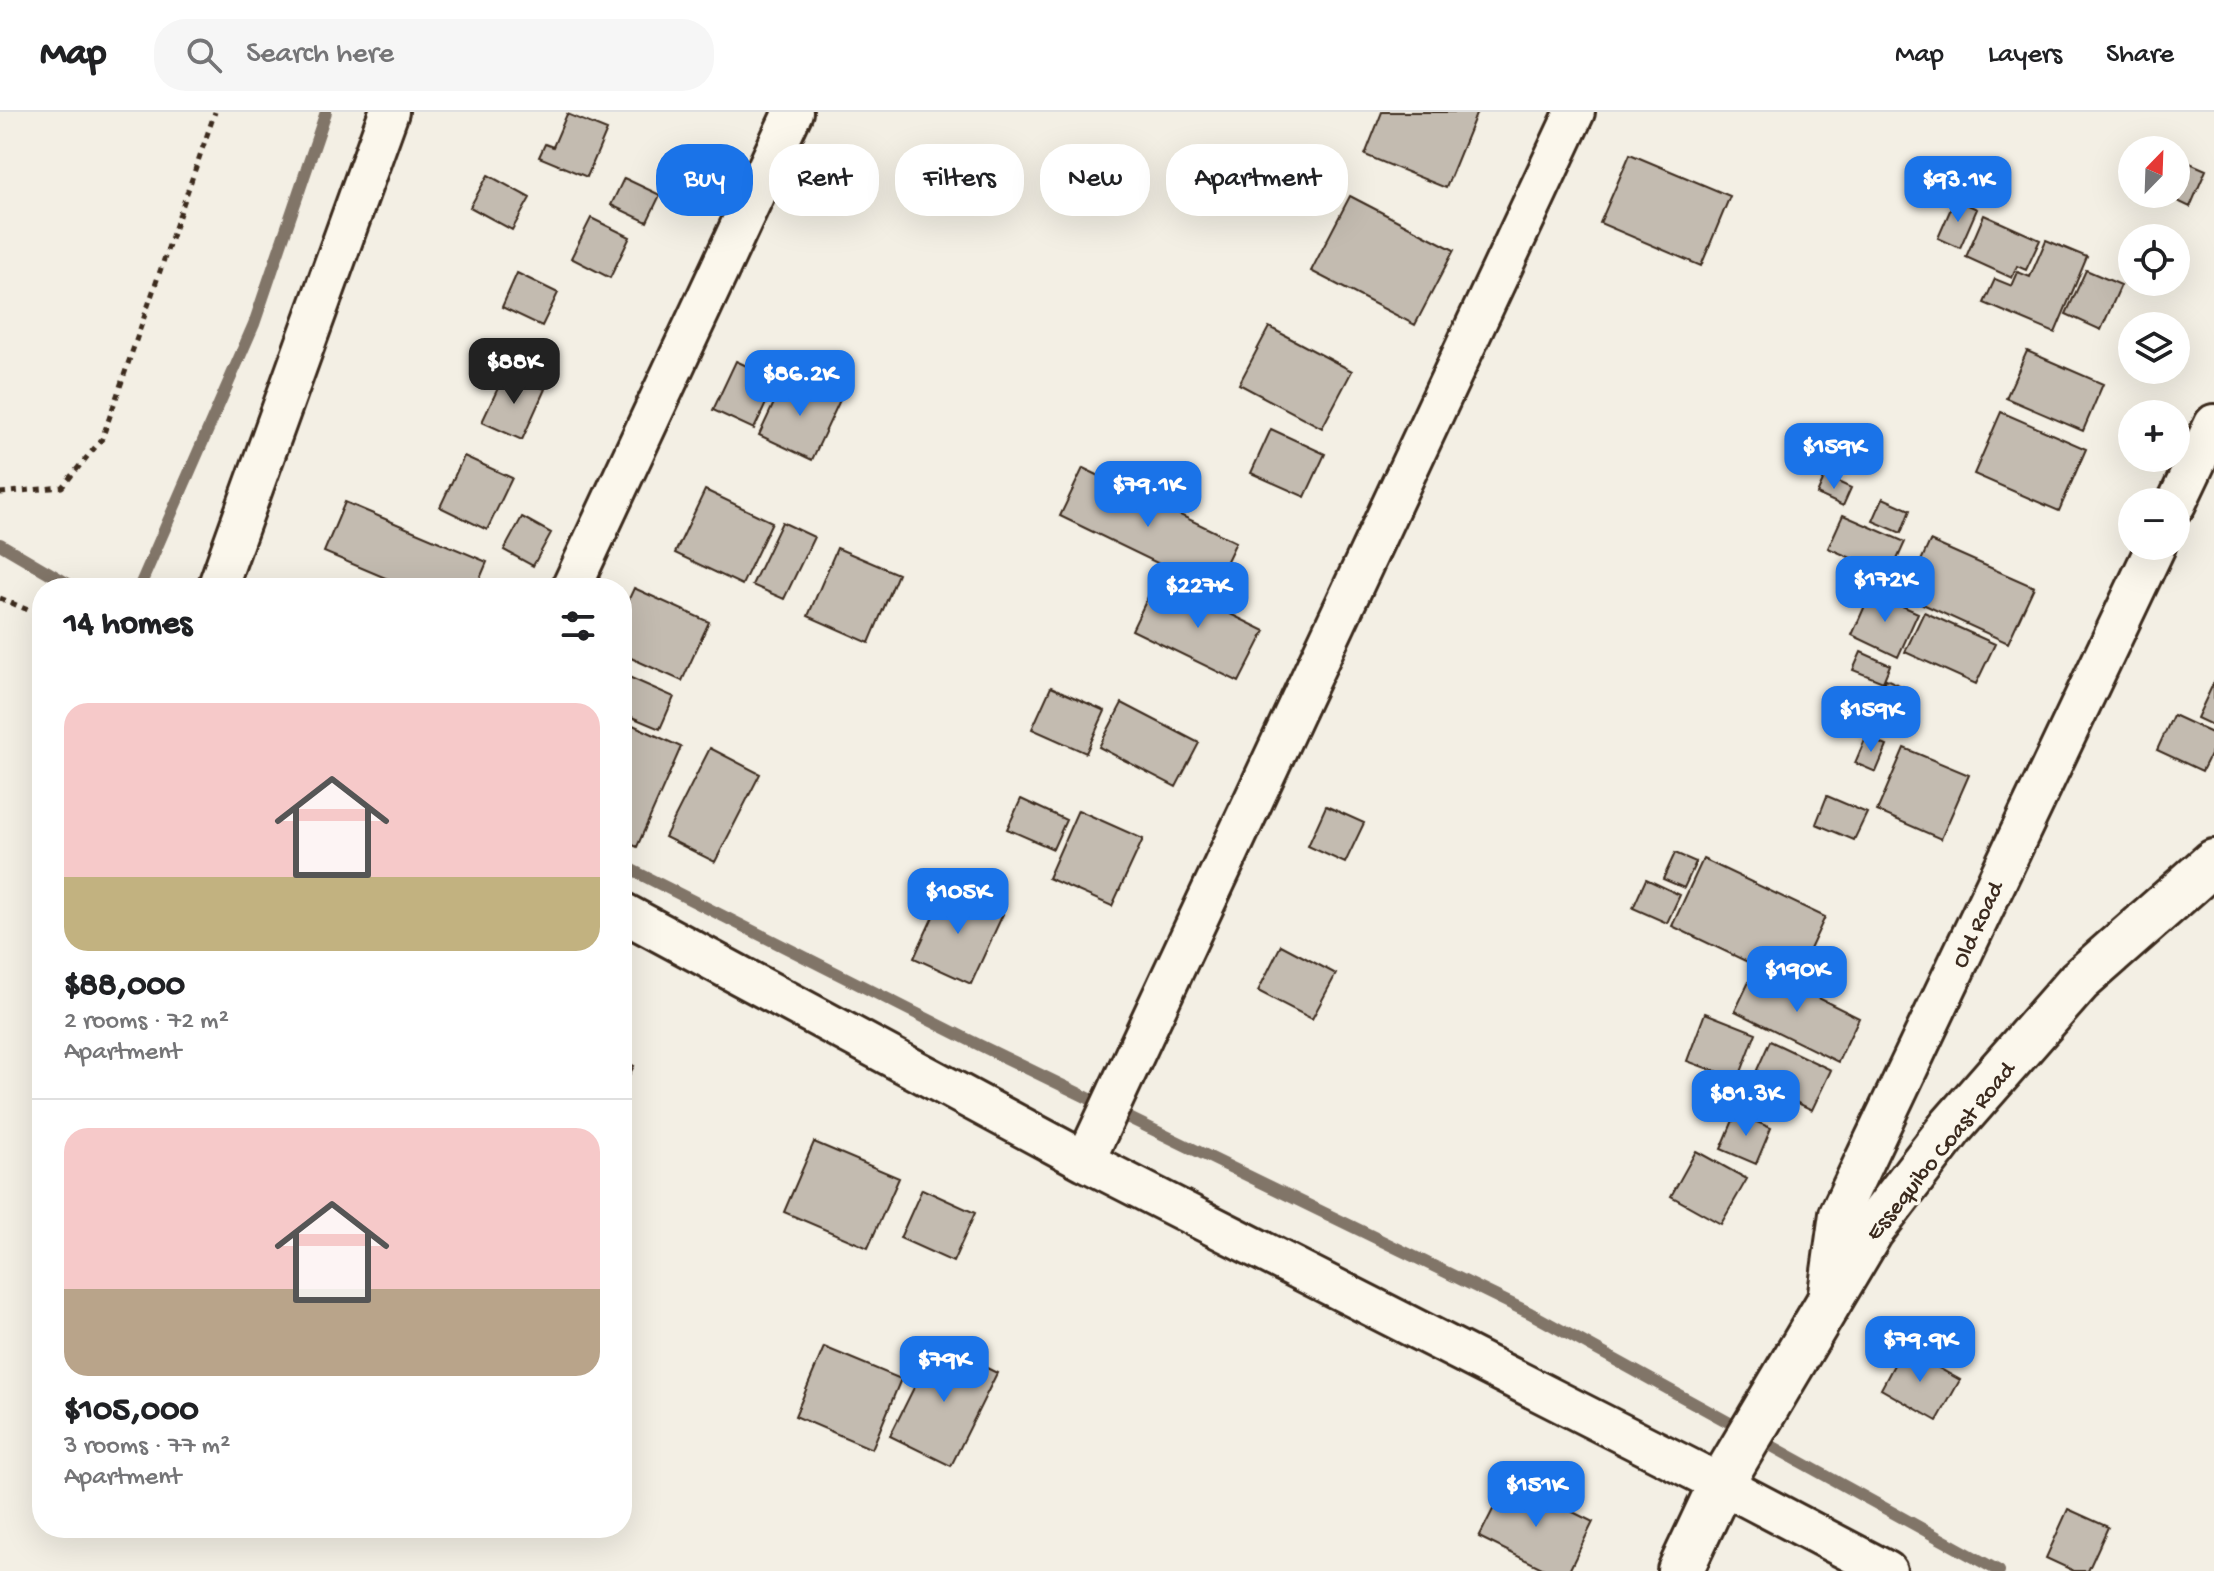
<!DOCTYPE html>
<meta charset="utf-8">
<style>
:root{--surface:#fff;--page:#f6f6f6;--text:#202124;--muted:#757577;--line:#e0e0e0;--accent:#1a73e8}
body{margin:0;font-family:"Gochi Hand",sans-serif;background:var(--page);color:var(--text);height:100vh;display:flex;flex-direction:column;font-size:30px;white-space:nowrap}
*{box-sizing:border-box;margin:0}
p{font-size:26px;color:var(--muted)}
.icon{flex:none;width:44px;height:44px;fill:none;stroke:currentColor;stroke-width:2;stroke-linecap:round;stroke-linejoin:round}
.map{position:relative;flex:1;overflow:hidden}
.panel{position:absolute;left:32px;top:466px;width:600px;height:960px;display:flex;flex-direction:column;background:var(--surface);border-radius:32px;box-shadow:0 8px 32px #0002}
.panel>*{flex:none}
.top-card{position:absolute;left:656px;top:32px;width:760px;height:72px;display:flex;gap:16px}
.needle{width:52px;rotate:23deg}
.fabs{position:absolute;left:2118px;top:24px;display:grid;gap:16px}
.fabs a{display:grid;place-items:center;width:72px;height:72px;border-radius:50%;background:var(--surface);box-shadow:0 8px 32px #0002;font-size:40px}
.price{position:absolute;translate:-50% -68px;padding:0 18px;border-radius:16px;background:var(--accent);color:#fff;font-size:26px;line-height:52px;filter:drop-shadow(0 2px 4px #0008)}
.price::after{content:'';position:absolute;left:50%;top:48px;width:24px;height:18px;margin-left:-12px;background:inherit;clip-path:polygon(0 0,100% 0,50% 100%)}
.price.selected{background:#222;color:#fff}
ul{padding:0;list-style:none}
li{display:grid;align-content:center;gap:16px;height:424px;padding:0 32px}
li+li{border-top:2px solid var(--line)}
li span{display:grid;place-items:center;height:248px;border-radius:24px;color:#555}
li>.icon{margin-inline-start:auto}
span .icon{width:144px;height:144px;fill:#fffc;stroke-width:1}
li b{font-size:34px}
h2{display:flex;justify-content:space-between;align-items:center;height:96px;padding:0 32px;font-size:34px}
.pill{padding:0 28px;border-radius:32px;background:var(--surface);box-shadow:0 8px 32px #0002;font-size:28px;line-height:72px}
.pill.selected{background:var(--accent);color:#fff}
header{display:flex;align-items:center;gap:48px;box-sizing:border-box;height:112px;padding:0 40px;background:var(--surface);border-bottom:2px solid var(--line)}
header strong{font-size:38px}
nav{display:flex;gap:44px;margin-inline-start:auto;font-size:28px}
.search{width:560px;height:72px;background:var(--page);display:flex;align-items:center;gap:20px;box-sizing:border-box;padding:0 28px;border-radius:32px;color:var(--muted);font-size:30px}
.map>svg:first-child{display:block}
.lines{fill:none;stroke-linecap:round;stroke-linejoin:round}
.stream{stroke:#817468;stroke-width:12}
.building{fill:#c3bbb0;stroke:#3b2a1e;stroke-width:2}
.minor-casing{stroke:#3b2a1e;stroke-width:44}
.major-casing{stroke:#3b2a1e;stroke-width:50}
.path{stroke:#3b2a1e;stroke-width:5;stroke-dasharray:6 6;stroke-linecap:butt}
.minor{stroke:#fbf7ec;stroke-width:38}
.major{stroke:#fbf7ec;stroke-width:44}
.labels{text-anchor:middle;stroke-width:7;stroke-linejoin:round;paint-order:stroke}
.street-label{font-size:24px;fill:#3b2a1e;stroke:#fbf7ec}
</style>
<header>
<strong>Map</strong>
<div class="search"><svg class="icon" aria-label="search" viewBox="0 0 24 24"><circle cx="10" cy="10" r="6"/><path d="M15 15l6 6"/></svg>Search here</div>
<nav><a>Map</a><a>Layers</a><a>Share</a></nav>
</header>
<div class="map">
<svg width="2214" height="1459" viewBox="0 0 2214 1459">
<rect width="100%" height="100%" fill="#f3efe4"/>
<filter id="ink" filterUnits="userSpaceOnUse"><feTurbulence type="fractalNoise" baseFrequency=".0125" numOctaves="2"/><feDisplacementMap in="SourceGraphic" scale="16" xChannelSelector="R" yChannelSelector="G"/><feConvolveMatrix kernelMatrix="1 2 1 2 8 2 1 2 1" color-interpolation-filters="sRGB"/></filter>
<g filter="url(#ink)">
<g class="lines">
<path class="stream" d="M0,432L75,476
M139,476L254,212L326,0
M622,753L967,927L1530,1201L1999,1459"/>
</g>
<path class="building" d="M1382,0H1477L1446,76L1365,43Z
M567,2L607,18L587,65L539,45L545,32L553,35Z
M1630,42L1730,84L1701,154L1600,111Z
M2176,45L2206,58L2190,95L2163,82H2176Z
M488,63L530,86L512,118L470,95Z
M624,66L660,83L647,110L611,93Z
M1350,84L1454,138L1415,213L1311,159Z
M1955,87L1977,97L1960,136L1938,126Z
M1984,103L2040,128L2026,158L2017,154L2012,166L1966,145Z
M591,106L630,125L610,166L571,146Z
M2046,128L2087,145L2055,221L1984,191L1995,167L2012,174L2018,160L2030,165Z
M2086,158L2121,173L2101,218L2066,202Z
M517,161L558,181L542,214L502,195Z
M1269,215L1352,259L1322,316L1239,272Z
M2027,239L2103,272L2083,319L2006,286Z
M736,249L777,268L754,317L713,298Z
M506,259L545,277L522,328L482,310Z
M787,263L840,288L812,348L759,323Z
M2001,300L2086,337L2059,399L1974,362Z
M1271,317L1325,342L1305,385L1251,361Z
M464,344L512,366L487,418L440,395Z
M1083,356L1236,430L1213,478L1060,404Z
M1825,364L1851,376L1843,394L1817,382Z
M705,378L772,410L742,473L675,441Z
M1883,386L1910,398L1901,421L1873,409Z
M345,390L487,450L476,476H409L324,440Z
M1843,403L1905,430L1890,463L1828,436Z
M522,405L551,421L533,454L504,438Z
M782,410L814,425L784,487L752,473Z
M1930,429L2034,475L2008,531L1905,484Z
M837,436L898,462L869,531L808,504Z
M1157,466L1265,519L1239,570L1132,518Z
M634,476L709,510L682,569L622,542V502Z
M1871,480L1918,501L1898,545L1852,523Z
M1924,500L1995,532L1976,572L1905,540Z
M1861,540L1890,553L1883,570L1853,558Z
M622,562L674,585L660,617L622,601Z
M1886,567L1908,577L1895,609L1872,600Z
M2214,570V614L2197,606Z
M1051,575L1105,599L1086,641L1032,617Z
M1122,591L1199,631L1176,675L1099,635Z
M2173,603L2214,622V635L2202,659L2157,638Z
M622,608L681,635L637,735L622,728Z
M1866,625L1887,634L1876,660L1855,651Z
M710,636L760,662L715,750L665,725Z
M1904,636L1969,663L1941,727L1877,699Z
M1827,684L1867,701L1854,728L1816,712Z
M1021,687L1066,708L1053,737L1007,717Z
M1326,694L1364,711L1345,751L1308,734Z
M1078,698L1143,727L1112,794L1048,766Z
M1675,741L1696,750L1684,776L1663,767Z
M1703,747L1825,805L1794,872L1672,814Z
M1646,767L1680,783L1667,811L1633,796Z
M946,776L1003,802L971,872L914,846Z
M1281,833L1336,862L1312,907L1258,879Z
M1756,855L1859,906L1838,950L1735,899Z
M1705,901L1756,921L1738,968L1687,949Z
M1770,929L1831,958L1812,998L1752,969Z
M622,948L634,954L622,976Z
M1736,1001L1771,1016L1756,1052L1721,1037Z
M814,1030L899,1066L868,1136L784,1100Z
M1696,1039L1747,1067L1721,1112L1671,1084Z
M922,1077L975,1101L953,1150L900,1126Z
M936,1231L997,1261L951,1354L890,1324Z
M824,1235L901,1267L872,1337L795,1304Z
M1903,1236L1960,1268L1937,1309L1881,1277Z
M1508,1368L1593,1410L1569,1459H1548L1479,1425Z
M2068,1397L2108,1415L2088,1459H2074L2046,1446Z"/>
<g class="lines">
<defs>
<path id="minor" d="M2176,392L2214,312
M217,476L389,0
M571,476L793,0
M622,800L1085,1049L1721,1372L1887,1459
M1085,1049L1575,0
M1827,1188L1839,1102L2156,434"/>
<path id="major" d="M1680,1459L1721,1372L1871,1119L1951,1015L2079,869L2214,750"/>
</defs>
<use href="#minor" class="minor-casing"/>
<use href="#major" class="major-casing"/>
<path class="path" d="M0,381L62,375L102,327L215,0
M0,486L42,504"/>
<use href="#minor" class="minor"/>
<use href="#major" class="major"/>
</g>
</g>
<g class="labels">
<g class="street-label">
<text transform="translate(1976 812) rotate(-65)" y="8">Old Road</text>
<text transform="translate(1939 1038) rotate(-51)" y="8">Essequibo Coast Road</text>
</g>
</g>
</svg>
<div class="fabs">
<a><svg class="needle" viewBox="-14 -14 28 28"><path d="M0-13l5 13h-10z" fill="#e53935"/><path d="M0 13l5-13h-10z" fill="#757577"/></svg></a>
<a><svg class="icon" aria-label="locate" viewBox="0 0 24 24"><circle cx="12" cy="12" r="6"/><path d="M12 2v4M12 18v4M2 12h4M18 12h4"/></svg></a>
<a><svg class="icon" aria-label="layers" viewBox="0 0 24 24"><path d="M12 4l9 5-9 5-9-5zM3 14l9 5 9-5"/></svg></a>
<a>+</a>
<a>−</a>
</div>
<b class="price" style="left:1958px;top:112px">$93.1K</b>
<b class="price selected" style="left:514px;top:294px">$88K</b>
<b class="price" style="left:800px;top:306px">$86.2K</b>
<b class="price" style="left:1834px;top:379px">$159K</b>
<b class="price" style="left:1148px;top:417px">$79.1K</b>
<b class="price" style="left:1885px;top:512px">$172K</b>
<b class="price" style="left:1198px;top:518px">$227K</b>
<b class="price" style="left:1871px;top:642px">$159K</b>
<b class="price" style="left:958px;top:824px">$105K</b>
<b class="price" style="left:1797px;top:902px">$190K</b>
<b class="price" style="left:1746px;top:1026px">$81.3K</b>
<b class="price" style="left:1920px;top:1272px">$79.9K</b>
<b class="price" style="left:944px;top:1292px">$79K</b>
<b class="price" style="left:1536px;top:1417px">$151K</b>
<div class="top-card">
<a class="pill selected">Buy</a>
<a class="pill">Rent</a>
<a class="pill">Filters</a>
<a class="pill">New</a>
<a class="pill">Apartment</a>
</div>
<section class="panel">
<h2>14 homes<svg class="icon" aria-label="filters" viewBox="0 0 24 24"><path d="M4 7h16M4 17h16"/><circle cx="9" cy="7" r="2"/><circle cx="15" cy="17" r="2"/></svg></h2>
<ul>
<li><span style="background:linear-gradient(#f6c9c9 70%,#c2b280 0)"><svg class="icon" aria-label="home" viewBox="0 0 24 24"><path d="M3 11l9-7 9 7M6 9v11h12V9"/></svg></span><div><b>$88,000</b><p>2 rooms · 72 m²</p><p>Apartment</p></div></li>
<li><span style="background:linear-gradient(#f6c9c9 65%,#b9a48a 0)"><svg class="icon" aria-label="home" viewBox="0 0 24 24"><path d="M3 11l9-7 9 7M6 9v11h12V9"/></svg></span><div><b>$105,000</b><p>3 rooms · 77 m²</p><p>Apartment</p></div></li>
</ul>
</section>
</div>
